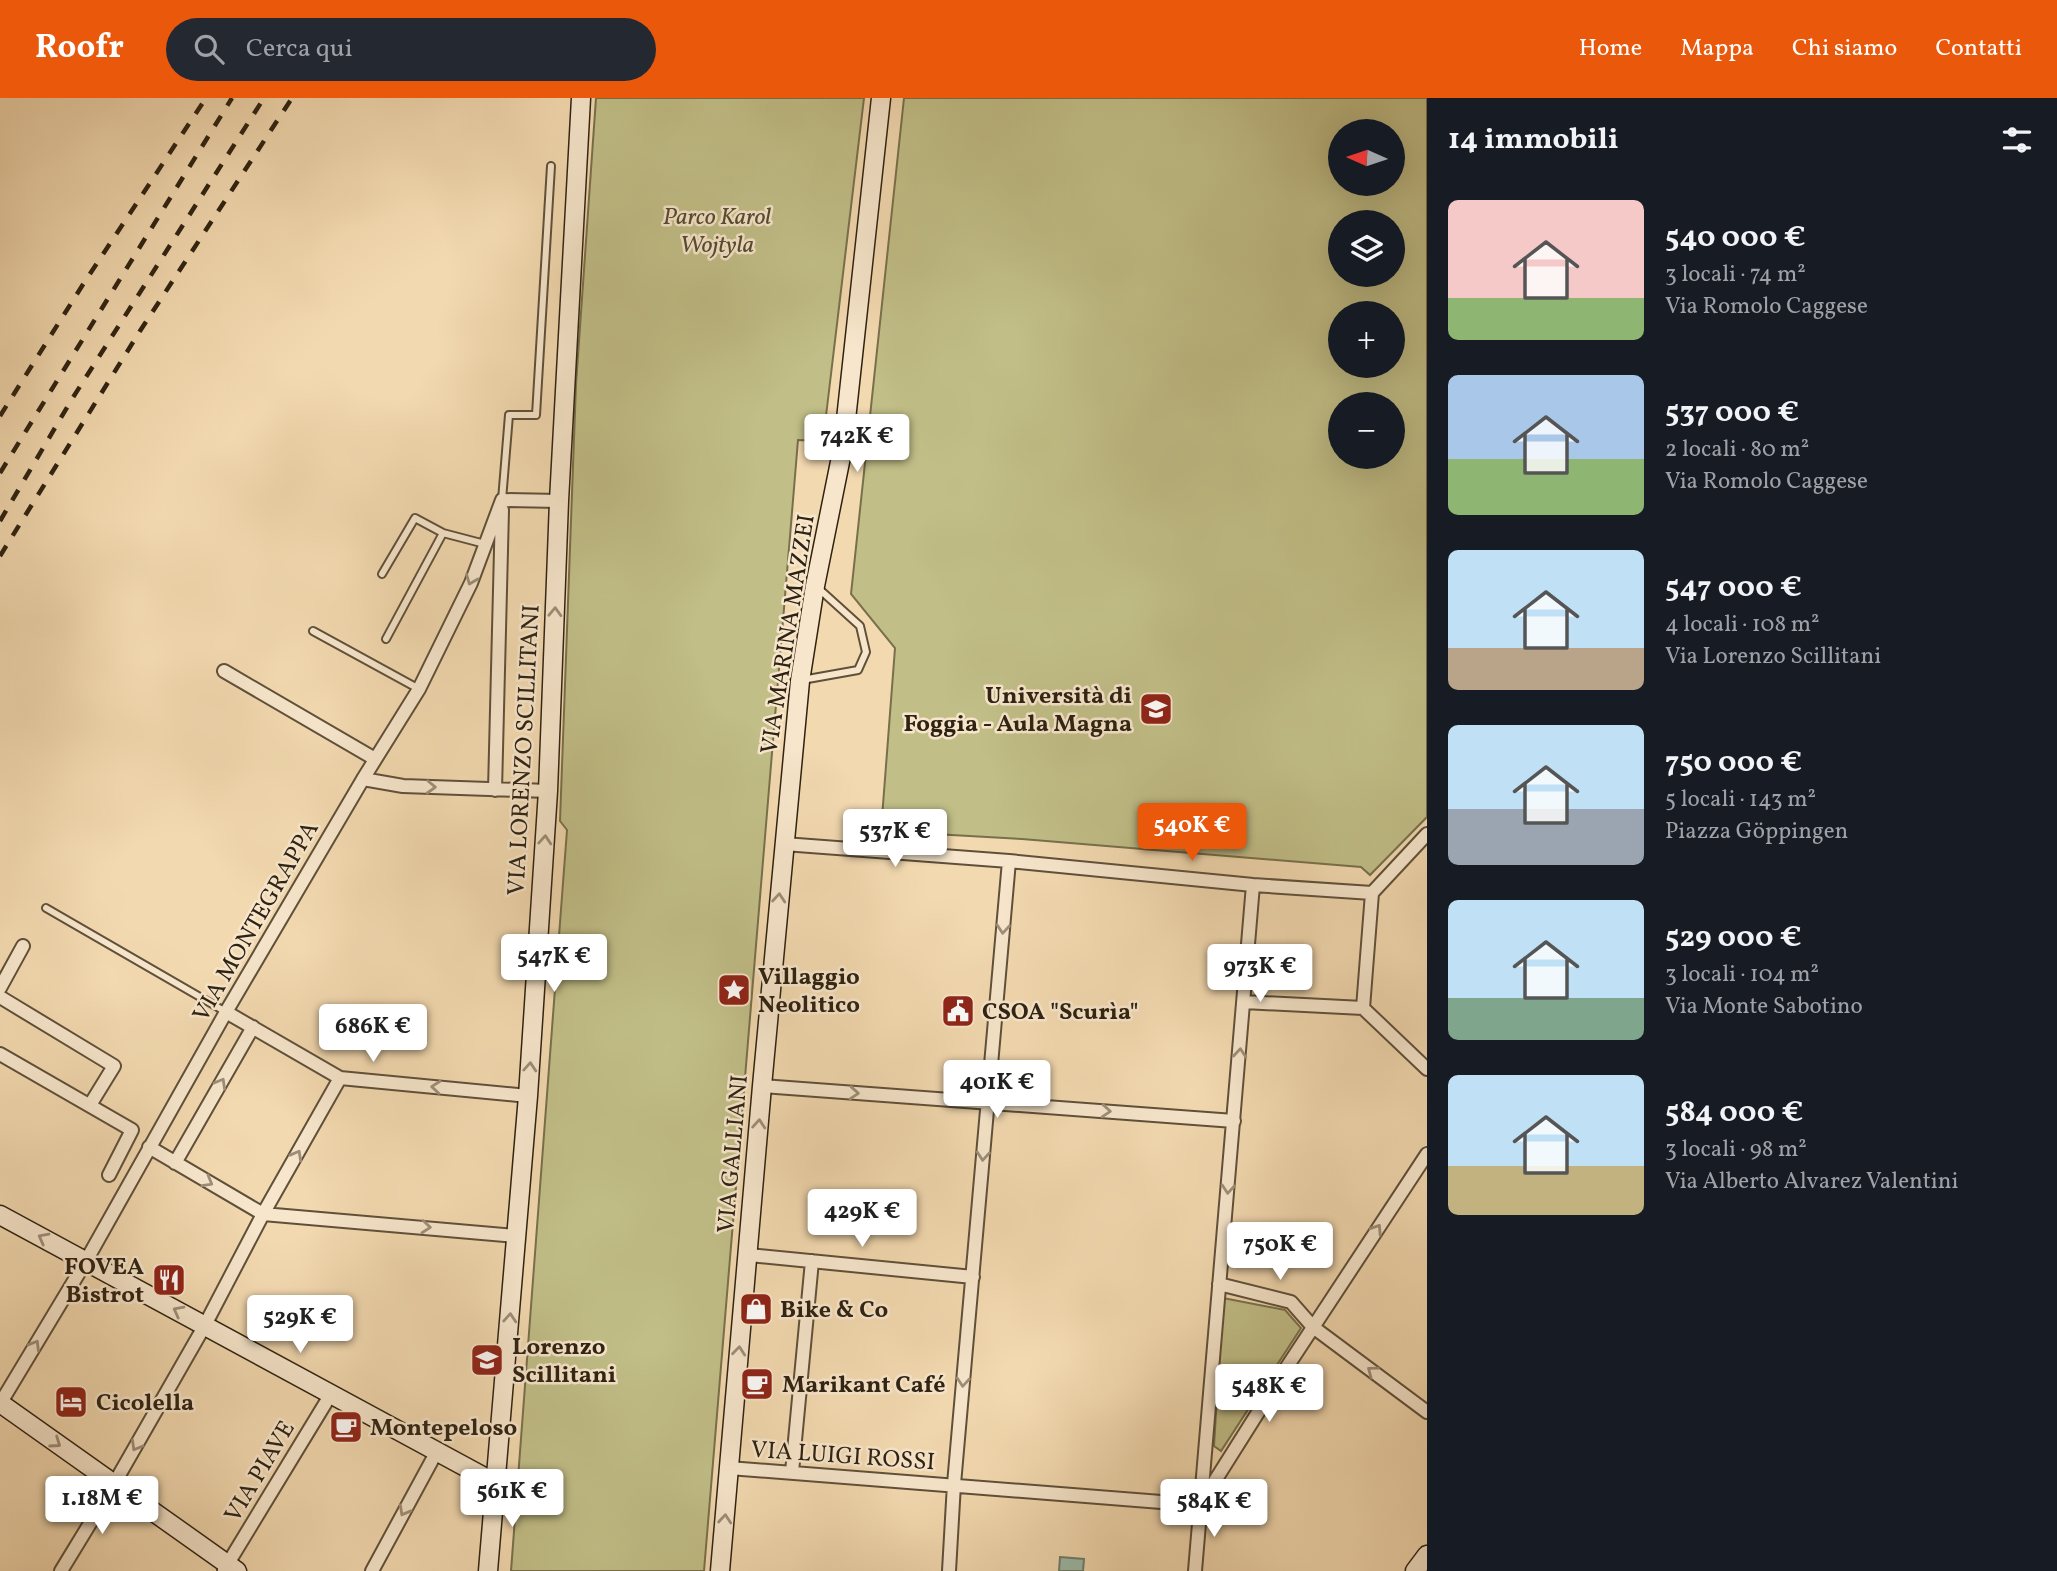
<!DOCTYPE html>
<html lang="it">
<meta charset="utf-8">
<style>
:root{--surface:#171b24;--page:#242831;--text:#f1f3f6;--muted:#9ea1a6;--accent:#ea580c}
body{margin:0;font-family:Vollkorn,serif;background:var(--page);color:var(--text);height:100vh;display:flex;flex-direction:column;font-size:26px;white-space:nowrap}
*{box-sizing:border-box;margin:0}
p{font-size:23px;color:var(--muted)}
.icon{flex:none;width:38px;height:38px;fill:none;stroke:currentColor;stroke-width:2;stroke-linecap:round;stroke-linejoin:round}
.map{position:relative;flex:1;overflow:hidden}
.drawer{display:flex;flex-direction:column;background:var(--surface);width:630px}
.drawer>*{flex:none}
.needle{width:46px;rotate:273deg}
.tools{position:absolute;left:1328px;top:21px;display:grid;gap:14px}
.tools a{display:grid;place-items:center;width:77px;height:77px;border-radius:50%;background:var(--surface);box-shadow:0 7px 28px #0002;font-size:35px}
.price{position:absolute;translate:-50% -60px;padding:0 16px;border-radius:7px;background:#fff;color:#222;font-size:23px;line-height:46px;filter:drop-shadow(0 2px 4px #0008)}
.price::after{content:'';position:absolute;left:50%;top:42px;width:21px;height:16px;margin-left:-10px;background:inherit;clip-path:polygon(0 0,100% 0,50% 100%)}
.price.selected{background:var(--accent);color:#fff}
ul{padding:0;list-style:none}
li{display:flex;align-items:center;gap:21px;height:175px;padding:0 21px}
li span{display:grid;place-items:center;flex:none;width:196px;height:140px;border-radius:10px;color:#555}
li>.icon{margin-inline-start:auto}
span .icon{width:84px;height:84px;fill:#fffc;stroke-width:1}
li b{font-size:30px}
h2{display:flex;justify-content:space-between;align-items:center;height:84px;padding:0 21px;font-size:30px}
header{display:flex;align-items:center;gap:42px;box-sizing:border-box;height:98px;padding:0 35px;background:var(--accent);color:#fff}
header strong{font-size:33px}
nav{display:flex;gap:38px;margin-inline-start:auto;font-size:24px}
.search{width:490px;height:63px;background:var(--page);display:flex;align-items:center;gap:18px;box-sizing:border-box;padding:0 24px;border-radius:38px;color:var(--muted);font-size:26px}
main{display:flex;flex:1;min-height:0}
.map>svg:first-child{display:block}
.green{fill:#c1be87;stroke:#78704c;stroke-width:2;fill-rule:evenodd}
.water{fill:#9bbaa9;stroke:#6f7d6d;stroke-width:2}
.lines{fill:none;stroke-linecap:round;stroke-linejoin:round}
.lane-casing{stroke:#5f503a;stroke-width:10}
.street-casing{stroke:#5f503a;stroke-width:16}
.secondary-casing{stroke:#2e2212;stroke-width:21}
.lane{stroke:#f7e6cc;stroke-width:6}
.street{stroke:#f7e6cc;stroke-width:12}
.secondary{stroke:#f7e6cc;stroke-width:18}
.rail{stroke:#2e2212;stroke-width:4.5;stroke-dasharray:12 12;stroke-linecap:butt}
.oneway{stroke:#9d8e78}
.labels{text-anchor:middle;stroke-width:5;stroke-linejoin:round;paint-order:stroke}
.park-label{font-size:24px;font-style:italic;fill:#53492f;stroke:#f7e6cc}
.street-label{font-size:24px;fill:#2e2212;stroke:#f7e6cc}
.poi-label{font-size:24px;font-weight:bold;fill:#2e2212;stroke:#f7e6cc;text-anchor:start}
</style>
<header>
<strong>Roofr</strong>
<div class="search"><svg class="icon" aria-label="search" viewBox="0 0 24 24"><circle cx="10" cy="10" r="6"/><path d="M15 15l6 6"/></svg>Cerca qui</div>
<nav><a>Home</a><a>Mappa</a><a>Chi siamo</a><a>Contatti</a></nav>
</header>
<main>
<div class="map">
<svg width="1427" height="1473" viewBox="0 0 1427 1473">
<rect width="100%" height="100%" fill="#f3d9b0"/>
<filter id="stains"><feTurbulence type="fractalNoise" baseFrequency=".00286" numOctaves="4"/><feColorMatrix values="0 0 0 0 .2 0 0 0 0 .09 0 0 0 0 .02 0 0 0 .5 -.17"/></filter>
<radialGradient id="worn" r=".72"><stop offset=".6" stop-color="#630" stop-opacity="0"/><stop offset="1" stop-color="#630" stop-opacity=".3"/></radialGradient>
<path class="green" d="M596,0H864L823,343L798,342L704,1473H511L567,732L560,723L576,286Z
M904,0H1427V719L1370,777L1361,769L1022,741L881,733L895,550L851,496ZM1340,33H1393V86H1340ZM1340,124H1393V177H1340ZM1393,215V268H1340V215ZM1393,306V359H1340V306Z
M1223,1200L1285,1212L1301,1230L1221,1353L1214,1348Z"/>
<path class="water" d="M1060,1459L1084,1461L1083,1473H1059Z"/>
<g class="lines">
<defs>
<path id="lane" d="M502,402L509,317H536L551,68
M382,476L415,420L443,435L485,446
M313,533L419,591
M386,541L443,435
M802,582L858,572L866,554L860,528L818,490
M46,810L226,914"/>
<path id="street" d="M224,573L375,661
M363,681L403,688L548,693
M495,692L502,412
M784,746L1009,763L1253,787L1372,795
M1372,795L1363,910L1427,971
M1372,795L1427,736
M0,890L23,848
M0,899L114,968L90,1007
M1244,904L1363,910
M226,914L340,980L528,998
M0,956L132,1032L109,1077
M762,988L1234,1023
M149,1049L263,1116L516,1138
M175,1065L253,929
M749,1157L973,1179
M1219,1186L1291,1204L1313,1229L1427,1314
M0,1306L86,1163L226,914L363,681L419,591L471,485L502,402L559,403
M729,1370L1199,1407
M792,1374L812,1163
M1201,1405L1281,1278L1427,1056
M224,1472L331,1296
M61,1473L114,1386L205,1227L263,1116L340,980
M372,1473L437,1353
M949,1473L954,1386L1009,763
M1195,1473L1253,787"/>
<path id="secondary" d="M0,1117L497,1386
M0,1305L237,1473
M488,1473L528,998L548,693L559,403L581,0
M720,1473L762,988L800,583L815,488L843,349L881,0
M1415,1473L1427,1457"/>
</defs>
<use href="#lane" class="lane-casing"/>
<use href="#street" class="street-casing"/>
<use href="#secondary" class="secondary-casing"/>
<use href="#lane" class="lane"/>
<use href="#street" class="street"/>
<use href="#secondary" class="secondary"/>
<path class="rail" d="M0,318L82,188L206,0
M0,375L232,0
M0,423L72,301L264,0
M0,458L140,233L292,0"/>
</g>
<defs><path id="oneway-chevron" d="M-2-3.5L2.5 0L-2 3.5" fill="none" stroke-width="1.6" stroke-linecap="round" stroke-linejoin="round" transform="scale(1.75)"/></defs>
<g class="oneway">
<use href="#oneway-chevron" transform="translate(471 482) rotate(112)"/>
<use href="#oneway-chevron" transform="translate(555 514) rotate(-88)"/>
<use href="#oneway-chevron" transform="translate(431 689) rotate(2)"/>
<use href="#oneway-chevron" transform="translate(545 742) rotate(-86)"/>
<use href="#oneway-chevron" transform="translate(779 800) rotate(-85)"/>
<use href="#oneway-chevron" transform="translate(1003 831) rotate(95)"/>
<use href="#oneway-chevron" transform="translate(1240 955) rotate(-85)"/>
<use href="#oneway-chevron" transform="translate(530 969) rotate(-86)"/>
<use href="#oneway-chevron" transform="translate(221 985) rotate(-60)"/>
<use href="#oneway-chevron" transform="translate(436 989) rotate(-175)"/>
<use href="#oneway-chevron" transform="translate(854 995) rotate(4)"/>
<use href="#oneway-chevron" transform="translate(1106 1013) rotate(4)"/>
<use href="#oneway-chevron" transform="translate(759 1026) rotate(-86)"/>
<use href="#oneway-chevron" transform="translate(297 1057) rotate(-61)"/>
<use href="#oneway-chevron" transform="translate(983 1058) rotate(95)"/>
<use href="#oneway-chevron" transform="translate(208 1084) rotate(30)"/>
<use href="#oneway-chevron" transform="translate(1228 1091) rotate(95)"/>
<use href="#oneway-chevron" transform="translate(426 1129) rotate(5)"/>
<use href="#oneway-chevron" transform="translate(1377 1131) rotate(-57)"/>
<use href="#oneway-chevron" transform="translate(43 1140) rotate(-152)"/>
<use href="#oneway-chevron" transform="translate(178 1213) rotate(-152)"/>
<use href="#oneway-chevron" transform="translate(510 1220) rotate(-86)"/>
<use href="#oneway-chevron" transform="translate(35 1247) rotate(-59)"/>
<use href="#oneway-chevron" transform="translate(739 1253) rotate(-84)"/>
<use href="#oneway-chevron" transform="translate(1372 1273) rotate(-143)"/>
<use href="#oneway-chevron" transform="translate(963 1284) rotate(95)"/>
<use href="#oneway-chevron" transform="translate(56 1345) rotate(35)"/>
<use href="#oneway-chevron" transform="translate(136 1348) rotate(120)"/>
<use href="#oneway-chevron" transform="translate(404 1413) rotate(119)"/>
<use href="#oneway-chevron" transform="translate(725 1421) rotate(-85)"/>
</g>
<defs>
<symbol id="university-square" viewBox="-11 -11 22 22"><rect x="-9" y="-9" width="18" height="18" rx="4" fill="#8f2418" stroke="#f7e6cc"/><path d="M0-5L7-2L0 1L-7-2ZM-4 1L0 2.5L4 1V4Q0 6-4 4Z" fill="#fff"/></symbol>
<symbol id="sight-square" viewBox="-11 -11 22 22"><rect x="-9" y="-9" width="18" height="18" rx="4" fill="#8f2418" stroke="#f7e6cc"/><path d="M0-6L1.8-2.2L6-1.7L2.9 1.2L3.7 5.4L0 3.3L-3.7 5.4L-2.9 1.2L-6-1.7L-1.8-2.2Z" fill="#fff"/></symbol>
<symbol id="civic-square" viewBox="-11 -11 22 22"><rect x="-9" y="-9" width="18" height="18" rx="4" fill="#8f2418" stroke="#f7e6cc"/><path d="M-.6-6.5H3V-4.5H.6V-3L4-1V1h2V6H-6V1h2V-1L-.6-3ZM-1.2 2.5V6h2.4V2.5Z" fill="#fff"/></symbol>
<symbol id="restaurant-square" viewBox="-11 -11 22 22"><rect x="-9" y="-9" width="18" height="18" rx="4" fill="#8f2418" stroke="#f7e6cc"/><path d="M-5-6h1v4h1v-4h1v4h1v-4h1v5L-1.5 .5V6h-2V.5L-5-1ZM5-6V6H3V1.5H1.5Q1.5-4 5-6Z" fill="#fff"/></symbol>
<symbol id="shop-square" viewBox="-11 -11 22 22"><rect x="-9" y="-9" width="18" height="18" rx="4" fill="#8f2418" stroke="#f7e6cc"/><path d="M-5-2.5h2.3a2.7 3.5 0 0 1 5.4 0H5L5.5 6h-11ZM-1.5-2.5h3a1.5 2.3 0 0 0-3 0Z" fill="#fff"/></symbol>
<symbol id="school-square" viewBox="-11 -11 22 22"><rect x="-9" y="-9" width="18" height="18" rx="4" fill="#8f2418" stroke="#f7e6cc"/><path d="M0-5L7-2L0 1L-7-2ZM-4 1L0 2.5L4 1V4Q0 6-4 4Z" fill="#fff"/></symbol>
<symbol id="cafe-square" viewBox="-11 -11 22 22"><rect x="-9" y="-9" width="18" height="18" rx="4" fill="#8f2418" stroke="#f7e6cc"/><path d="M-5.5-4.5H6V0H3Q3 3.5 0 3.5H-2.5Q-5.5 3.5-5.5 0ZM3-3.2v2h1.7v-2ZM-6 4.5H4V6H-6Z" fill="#fff"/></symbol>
<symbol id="hotel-square" viewBox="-11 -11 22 22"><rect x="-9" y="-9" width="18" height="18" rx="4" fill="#8f2418" stroke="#f7e6cc"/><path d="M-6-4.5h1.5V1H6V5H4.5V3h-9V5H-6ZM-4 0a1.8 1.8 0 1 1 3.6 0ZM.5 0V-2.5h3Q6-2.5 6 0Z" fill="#fff"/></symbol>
</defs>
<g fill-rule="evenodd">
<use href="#university-square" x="1137" y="592" width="38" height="38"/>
<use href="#sight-square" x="715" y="873" width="38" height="38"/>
<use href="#civic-square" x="939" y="894" width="38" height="38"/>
<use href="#restaurant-square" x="150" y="1163" width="38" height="38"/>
<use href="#shop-square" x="737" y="1192" width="38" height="38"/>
<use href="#school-square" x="468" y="1243" width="38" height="38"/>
<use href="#cafe-square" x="738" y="1267" width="38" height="38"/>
<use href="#hotel-square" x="52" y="1285" width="38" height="38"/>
<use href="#cafe-square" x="327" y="1310" width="38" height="38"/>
</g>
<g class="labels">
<g class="park-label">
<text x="717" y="126">Parco Karol<tspan x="717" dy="28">Wojtyla</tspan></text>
</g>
<g class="street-label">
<text transform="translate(787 536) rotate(-81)" y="8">VIA MARINA MAZZEI</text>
<text transform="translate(523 652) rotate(-87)" y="8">VIA LORENZO SCILLITANI</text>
<text transform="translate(255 823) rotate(-60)" y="8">VIA MONTEGRAPPA</text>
<text transform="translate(732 1056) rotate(-85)" y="8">VIA GALLIANI</text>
<text transform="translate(843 1357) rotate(4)" y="8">VIA LUIGI ROSSI</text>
<text transform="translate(259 1373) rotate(-59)" y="8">VIA PIAVE</text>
</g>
<g class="poi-label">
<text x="1132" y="605" text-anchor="end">Università di<tspan x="1132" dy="28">Foggia - Aula Magna</tspan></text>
<text x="758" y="886">Villaggio<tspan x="758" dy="28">Neolitico</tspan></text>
<text x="982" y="921">CSOA "Scurìa"</text>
<text x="144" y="1176" text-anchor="end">FOVEA<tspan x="144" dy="28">Bistrot</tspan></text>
<text x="780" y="1219">Bike &amp; Co</text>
<text x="512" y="1256">Lorenzo<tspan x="512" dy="28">Scillitani</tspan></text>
<text x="782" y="1294">Marikant Café</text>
<text x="96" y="1312">Cicolella</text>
<text x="370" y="1337">Montepeloso</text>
</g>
</g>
<rect width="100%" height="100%" filter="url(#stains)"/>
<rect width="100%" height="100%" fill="url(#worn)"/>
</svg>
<div class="tools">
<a><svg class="needle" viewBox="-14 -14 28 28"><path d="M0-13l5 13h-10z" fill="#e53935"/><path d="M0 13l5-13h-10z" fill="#9ea1a6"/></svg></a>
<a><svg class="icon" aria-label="layers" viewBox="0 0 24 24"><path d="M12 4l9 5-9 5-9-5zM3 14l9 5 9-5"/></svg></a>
<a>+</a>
<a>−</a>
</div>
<b class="price" style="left:857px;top:376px">742K €</b>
<b class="price selected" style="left:1192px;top:765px">540K €</b>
<b class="price" style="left:895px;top:771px">537K €</b>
<b class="price" style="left:554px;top:896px">547K €</b>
<b class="price" style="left:1260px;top:906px">973K €</b>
<b class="price" style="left:373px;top:966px">686K €</b>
<b class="price" style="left:997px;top:1022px">401K €</b>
<b class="price" style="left:862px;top:1151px">429K €</b>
<b class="price" style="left:1280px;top:1184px">750K €</b>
<b class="price" style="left:300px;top:1257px">529K €</b>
<b class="price" style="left:1269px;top:1326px">548K €</b>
<b class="price" style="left:512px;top:1431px">561K €</b>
<b class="price" style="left:102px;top:1438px">1.18M €</b>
<b class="price" style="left:1214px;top:1441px">584K €</b>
</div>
<section class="drawer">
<h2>14 immobili<svg class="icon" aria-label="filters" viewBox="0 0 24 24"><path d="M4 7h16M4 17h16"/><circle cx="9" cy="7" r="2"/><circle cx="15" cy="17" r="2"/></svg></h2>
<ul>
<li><span style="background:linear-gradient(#f6c9c9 70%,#8fb573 0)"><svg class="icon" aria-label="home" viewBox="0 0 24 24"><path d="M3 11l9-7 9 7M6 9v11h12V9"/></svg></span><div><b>540 000 €</b><p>3 locali · 74 m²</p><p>Via Romolo Caggese</p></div></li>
<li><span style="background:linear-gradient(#a9c7e8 60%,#8fb573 0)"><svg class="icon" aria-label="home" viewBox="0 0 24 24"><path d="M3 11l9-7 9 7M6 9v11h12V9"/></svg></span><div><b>537 000 €</b><p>2 locali · 80 m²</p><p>Via Romolo Caggese</p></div></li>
<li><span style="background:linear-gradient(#bfe0f5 70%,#b9a48a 0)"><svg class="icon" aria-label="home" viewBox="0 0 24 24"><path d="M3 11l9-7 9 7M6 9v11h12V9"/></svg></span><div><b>547 000 €</b><p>4 locali · 108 m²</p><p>Via Lorenzo Scillitani</p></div></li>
<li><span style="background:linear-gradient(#bfe0f5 60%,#9aa5b1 0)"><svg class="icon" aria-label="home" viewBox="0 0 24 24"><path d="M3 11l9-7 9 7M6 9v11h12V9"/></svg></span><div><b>750 000 €</b><p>5 locali · 143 m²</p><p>Piazza Göppingen</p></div></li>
<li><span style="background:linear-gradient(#bfe0f5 70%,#7fa58c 0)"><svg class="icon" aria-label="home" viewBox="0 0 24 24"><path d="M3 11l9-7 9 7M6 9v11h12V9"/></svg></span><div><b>529 000 €</b><p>3 locali · 104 m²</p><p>Via Monte Sabotino</p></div></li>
<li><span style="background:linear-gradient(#bfe0f5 65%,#c2b280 0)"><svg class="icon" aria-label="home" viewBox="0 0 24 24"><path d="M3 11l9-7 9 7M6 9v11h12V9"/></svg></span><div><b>584 000 €</b><p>3 locali · 98 m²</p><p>Via Alberto Alvarez Valentini</p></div></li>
</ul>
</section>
</main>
